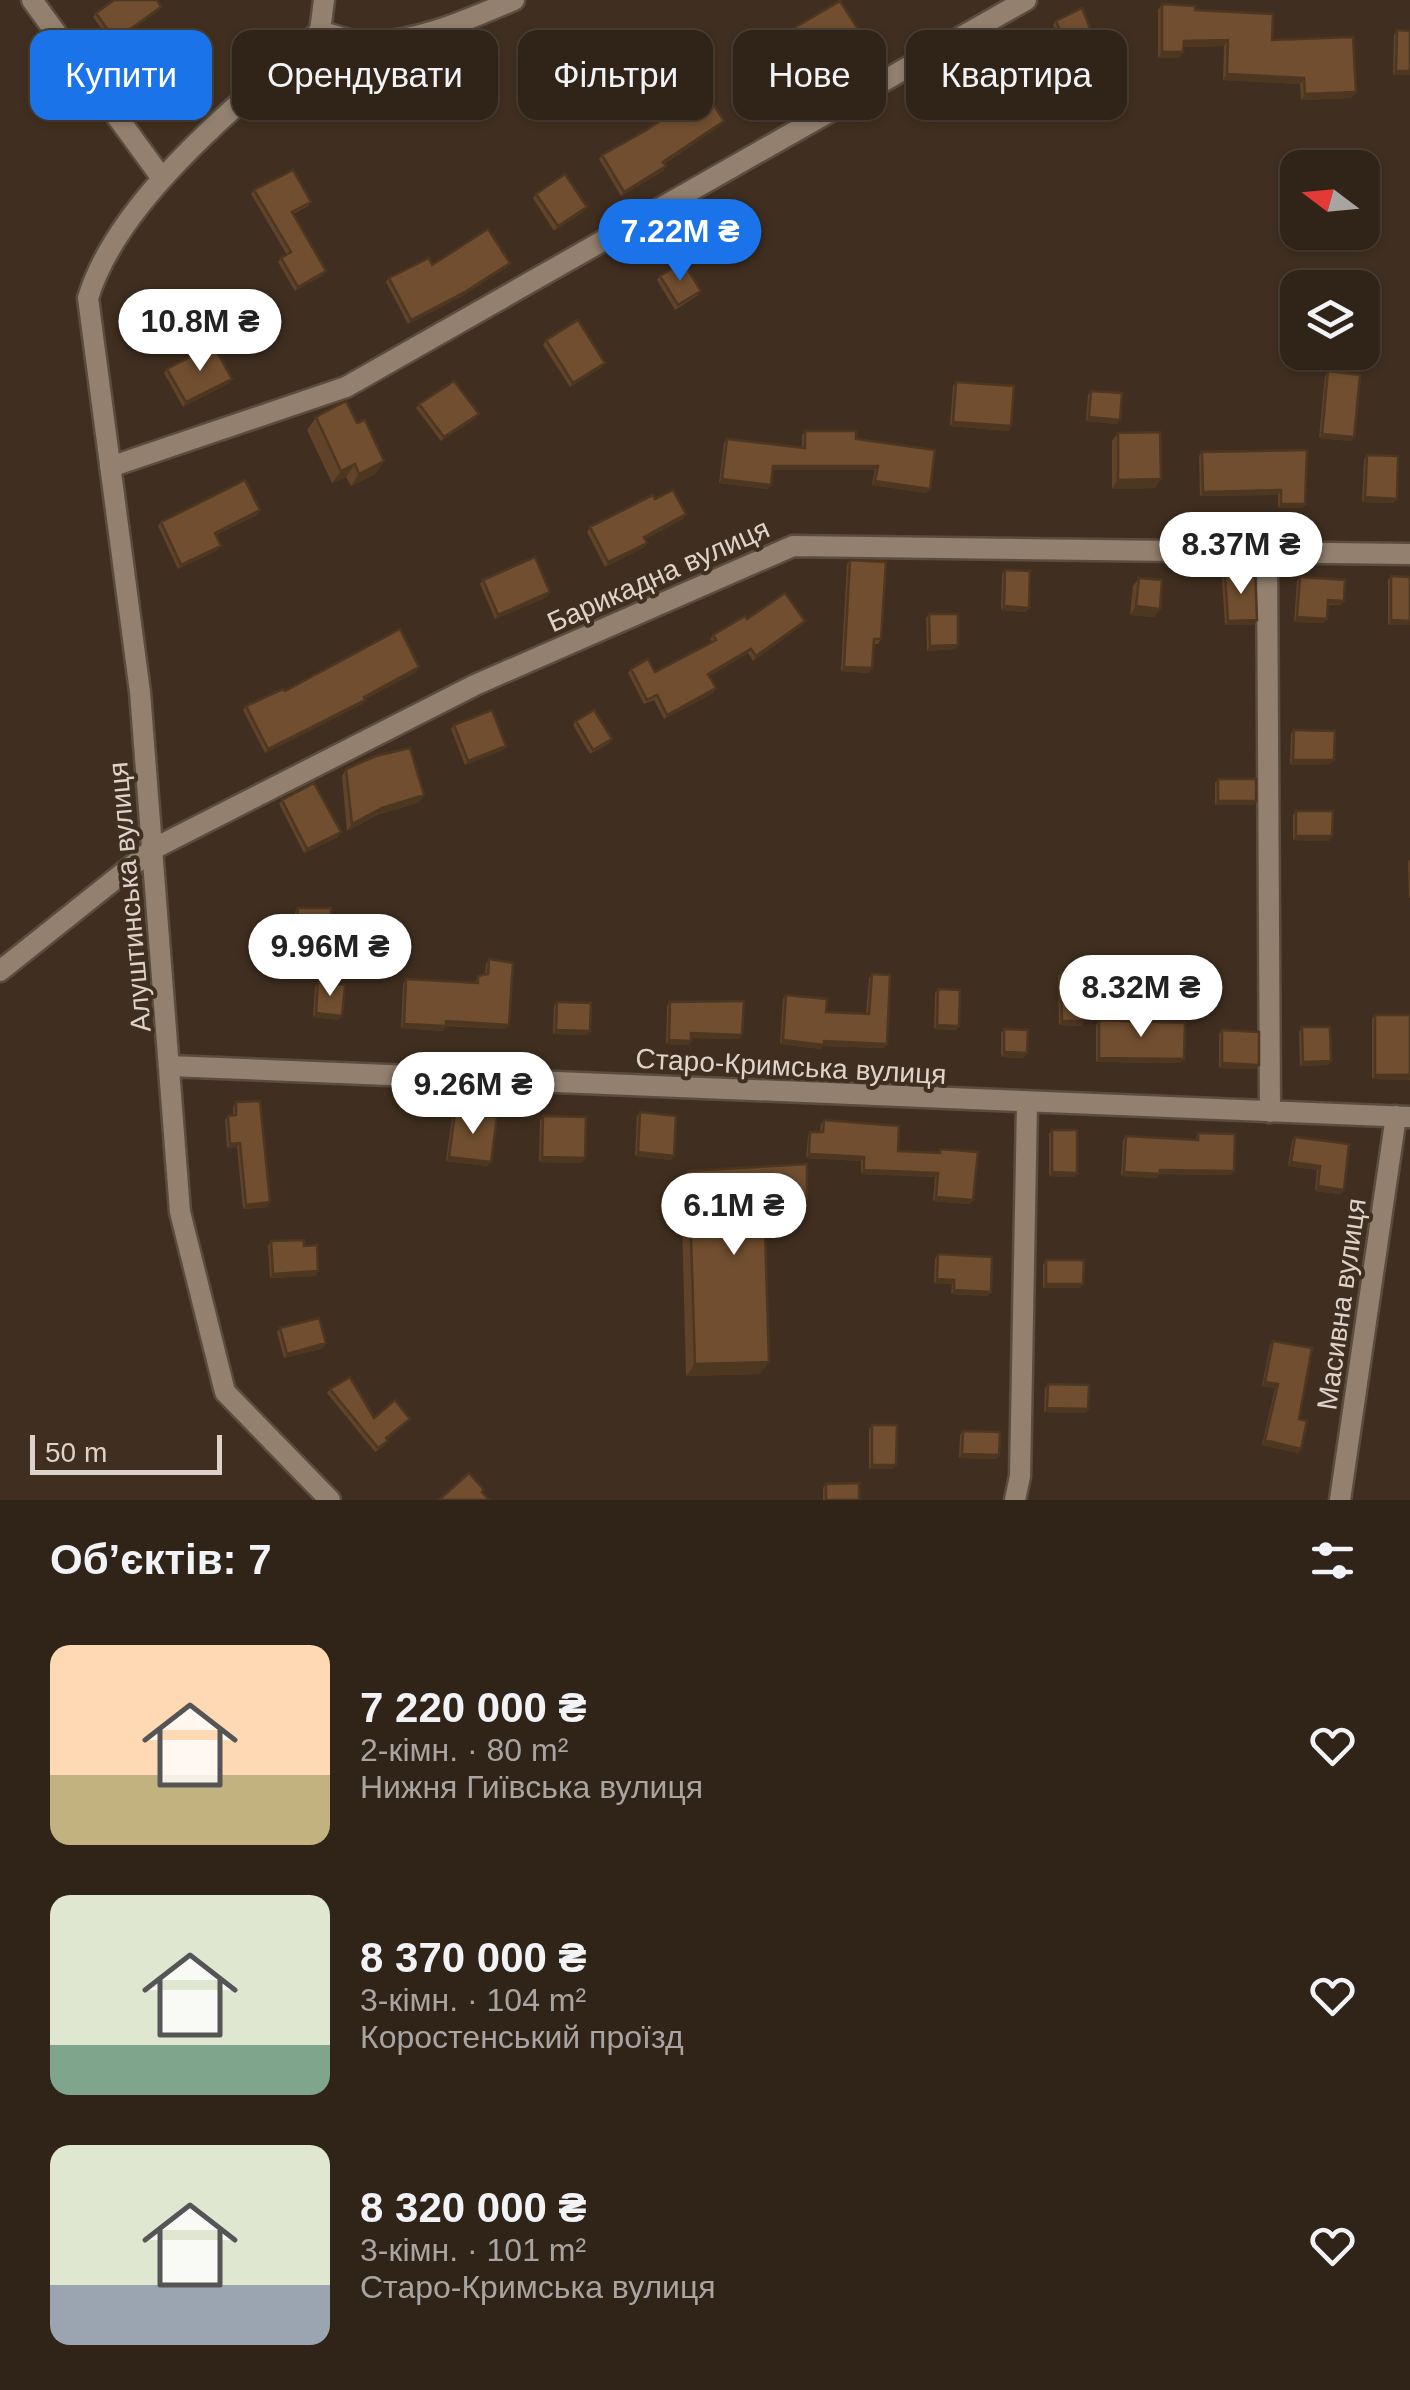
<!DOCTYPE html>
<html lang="uk">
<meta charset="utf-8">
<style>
:root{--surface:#302318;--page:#3c2f25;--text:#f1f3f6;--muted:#a8a4a2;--line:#4b4037;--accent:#1a73e8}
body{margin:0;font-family:Arial,sans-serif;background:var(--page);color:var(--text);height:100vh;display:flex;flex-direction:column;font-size:38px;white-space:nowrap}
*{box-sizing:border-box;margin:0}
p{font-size:32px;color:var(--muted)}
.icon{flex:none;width:55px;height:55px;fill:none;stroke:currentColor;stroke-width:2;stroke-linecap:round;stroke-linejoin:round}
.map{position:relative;height:1500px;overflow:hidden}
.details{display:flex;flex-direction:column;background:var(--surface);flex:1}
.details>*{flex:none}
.banner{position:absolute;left:30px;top:30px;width:1350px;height:90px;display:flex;gap:20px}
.needle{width:65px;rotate:286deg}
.buttons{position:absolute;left:1280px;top:150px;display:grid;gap:20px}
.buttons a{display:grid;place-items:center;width:100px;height:100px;border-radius:20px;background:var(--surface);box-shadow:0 2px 8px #0004,0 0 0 2px var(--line);font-size:50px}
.scale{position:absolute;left:30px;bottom:25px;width:192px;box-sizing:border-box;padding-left:10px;border:5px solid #ded3ca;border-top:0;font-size:28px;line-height:35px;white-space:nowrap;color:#ded3ca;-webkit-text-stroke:8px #402f20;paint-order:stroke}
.price{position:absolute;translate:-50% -85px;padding:0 22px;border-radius:35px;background:#fff;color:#222;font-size:32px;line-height:65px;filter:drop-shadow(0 2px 5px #0008)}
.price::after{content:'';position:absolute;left:50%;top:60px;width:30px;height:22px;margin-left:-15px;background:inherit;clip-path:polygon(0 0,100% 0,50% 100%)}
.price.on{background:var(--accent);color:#fff}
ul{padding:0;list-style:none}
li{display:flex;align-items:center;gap:30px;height:250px;padding:0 50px}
li span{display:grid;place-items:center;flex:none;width:280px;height:200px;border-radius:20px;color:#555}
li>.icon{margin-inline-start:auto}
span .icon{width:120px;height:120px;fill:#fffc;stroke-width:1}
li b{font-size:42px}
h2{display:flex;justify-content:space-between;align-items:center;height:120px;padding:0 50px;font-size:42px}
.tag{padding:0 35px;border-radius:20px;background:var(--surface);box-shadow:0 2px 8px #0004,0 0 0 2px var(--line);font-size:35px;line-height:90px}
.tag.on{background:var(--accent);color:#fff}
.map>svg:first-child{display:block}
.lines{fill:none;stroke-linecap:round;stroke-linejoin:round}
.minor-casing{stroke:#5a4c3f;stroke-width:25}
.minor{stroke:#93806f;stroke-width:20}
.wall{fill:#604328}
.shaded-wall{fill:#4e3721}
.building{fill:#704e2f;stroke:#4e3721;stroke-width:2.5}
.labels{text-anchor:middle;stroke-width:8;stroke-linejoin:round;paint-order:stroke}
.street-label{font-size:28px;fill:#ded3ca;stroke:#402f20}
</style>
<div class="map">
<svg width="1410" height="1500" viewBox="0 0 1410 1500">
<rect width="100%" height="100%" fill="#402f20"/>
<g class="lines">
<defs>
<path id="minor" d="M32,0L161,177
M320,31L324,0
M110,467L346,387L1026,0
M1267,550L1270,1112
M0,971L153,849L475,685L793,546L1410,554
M170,1066L1410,1117
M330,1500L225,1392L180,1212L140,692L88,298C119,196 243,102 320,31C334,35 350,42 365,42C415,44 469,19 514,0
M1015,1500L1020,1476L1027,1104
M1340,1500L1396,1116"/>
</defs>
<use href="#minor" class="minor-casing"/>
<use href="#minor" class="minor"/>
</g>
<path class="wall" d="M1162,4L1195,10L1272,40L1356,92L1351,98L1301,100L1300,84L1223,80L1224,46L1184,47L1179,58H1158V10Z
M158,11L112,44L93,17L96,13Z
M1056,21L1097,46L1094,50L1069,63L1053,25Z
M1397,30L1410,31V75H1393L1394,35Z
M867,43L864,48L825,72L822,68L754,105L733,66L736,62Z
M160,55L210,68L179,91L157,60Z
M979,64L1018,78L988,92L976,68Z
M721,125L664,164L666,166L663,171L621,196L599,159L602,155Z
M254,190L311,202L308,206L293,214L323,275L295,291L278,262L281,258L287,255L251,194Z
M536,194L584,211L554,231L533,198Z
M510,263L507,267L462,296L408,324L386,282L389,278L432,265Z
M660,276L701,291L698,295L675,310L657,280Z
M546,340L605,363L602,367L570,387L543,345Z
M167,369L229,383L183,407L164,373Z
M1328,371L1354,437L1351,441L1319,438L1325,376Z
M956,382L1011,426L1008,431L950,426L953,386Z
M1091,391L1120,420L1117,424L1086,421L1088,395Z
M419,404L476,418L441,441L416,408Z
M316,417L357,423L384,461L375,474L351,486L346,477L332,483L307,430Z
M805,431L856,439L927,493L872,485L875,470H772L768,489L719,483L724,443L727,439L802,447V435Z
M1118,433L1155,488L1112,489V441Z
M1307,450L1305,504L1302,508H1278V495L1200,496L1199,456L1202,452Z
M1367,455L1394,503L1362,502L1364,460Z
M655,499L686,514L683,519L645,539L647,543L644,547L605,567L587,532L590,527Z
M257,515L216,535L218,550L178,569L158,526L161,522Z
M850,560L881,639L878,644H874L869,673L841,671L847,564Z
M1005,570L1026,612L1001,610L1002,574Z
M1225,573L1254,625H1225L1222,578Z
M1391,576L1410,625H1388V580Z
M1300,577L1344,601L1341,605H1328L1324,623L1294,622L1297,581Z
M1139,578L1160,609L1154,617L1130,615L1133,586Z
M483,580L547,597L495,619L480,584Z
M929,614L958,645L955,649L927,651L926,618Z
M747,619L802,625L753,661L748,653L709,676L713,693L664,719L654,700L644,704L628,673L631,669L655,672L712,642L710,639L713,635Z
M416,672L365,699L362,704L265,753L243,710L246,706L285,691Z
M576,721L612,739L609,743L590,754L573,725Z
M454,725L503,750L465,765L451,729Z
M1294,730L1331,764L1290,765L1291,734Z
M346,769L420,802L377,815L347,831L342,776Z
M1218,779L1256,801L1253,805H1215V783Z
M282,800L338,837L304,853L279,804Z
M1296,811L1332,836L1329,841L1293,840V815Z
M1410,859V898H1409L1408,862Z
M298,908L327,957L292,955L295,912Z
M489,959L506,1029L446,1026L443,1031L401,1028L403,984L406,979L475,983L478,976L485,975L486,964Z
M1061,972L1084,1021L1081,1026L1059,1025L1058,976Z
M872,974L887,1044L884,1048L823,1046L821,1049L780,1044L783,999L786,995L826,1012L866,1014L869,978Z
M318,982L339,1020L313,1017L315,987Z
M938,989L959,1026L956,1030L934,1029L935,993Z
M557,1002L587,1035L553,1034L554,1006Z
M670,1002L742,1035L739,1039L691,1038L688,1045L666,1044L667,1006Z
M1375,1015H1410V1080L1372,1079V1019Z
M1099,1020L1181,1063L1096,1062V1025Z
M1302,1027L1331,1061L1328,1065L1300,1066L1299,1032Z
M1004,1029L1024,1058L1001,1057V1033Z
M1222,1030L1259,1065L1256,1069L1219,1068V1034Z
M236,1102L270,1202L267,1207L243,1209L237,1147L227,1148L225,1120L228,1116L233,1115V1107Z
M640,1112L674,1156L671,1160L635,1156L637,1116Z
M455,1113L488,1166L446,1161L452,1117Z
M543,1116L582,1163L539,1162L540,1120Z
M824,1120L898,1151L938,1152L940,1149L970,1204L933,1201L935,1177L861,1174V1161L806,1158L808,1136L810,1132H820L821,1124Z
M1052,1130L1074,1177L1049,1176V1134Z
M1198,1133L1231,1175L1159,1174L1157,1178L1121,1176L1123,1140L1126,1136L1195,1140Z
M1295,1137L1349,1144L1340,1194L1315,1191L1317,1170L1288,1166L1292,1141Z
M689,1171L799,1213L764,1211L760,1374L686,1376L681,1183Z
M271,1241L304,1246L318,1271L315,1276L270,1278L268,1246Z
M938,1254L988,1296L951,1294L952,1284L934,1283L935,1259Z
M1046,1260L1080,1288H1043V1265Z
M280,1328L323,1348L284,1358L277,1332Z
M1273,1341L1299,1419L1301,1449L1298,1453L1262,1445L1275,1388L1262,1386L1270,1345Z
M1048,1384L1088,1409L1085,1413L1044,1412L1045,1388Z
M330,1389L374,1418L407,1423L387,1439L385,1445L375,1452L327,1393Z
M872,1425L893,1469H869V1429Z
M963,1431L999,1455L996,1459L959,1458L960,1435Z
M826,1484L859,1500H823V1488Z"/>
<path class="shaded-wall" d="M161,7L158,11L112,44L115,40Z
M1228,40L1224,46L1180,47L1184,41Z
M867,43L864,48L825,72L828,68Z
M1097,46L1094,50L1069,63L1072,59Z
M1162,52H1183L1179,58H1158Z
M825,63L822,68L754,105L757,101Z
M213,64L210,68L179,91L182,86Z
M1396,71H1410V75H1393Z
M1021,73L1018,78L988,92L991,88Z
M1227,74L1304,78L1300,84L1223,80Z
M1356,92L1351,98L1301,100L1305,94Z
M724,121L721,125L660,166L663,162Z
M666,166L663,171L621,196L624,192Z
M587,207L584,211L554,231L558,226Z
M510,263L507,267L462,296L408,324L411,320Z
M326,271L323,275L295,291L298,287Z
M605,363L602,367L570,387L573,383Z
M232,379L229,383L183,407L186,402Z
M479,414L476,418L441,441L444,437Z
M1089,417L1120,420L1117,424L1086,421Z
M953,422L1011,426L1008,431L950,426Z
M1322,434L1354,437L1351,441L1319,438Z
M384,461L375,474L351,486L359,474Z
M355,464L346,477L332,483L341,471Z
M773,466H878L875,470H770Z
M722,479L771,485L768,489L719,483Z
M1161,479L1155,488L1112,489L1118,480Z
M875,481L930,489L927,493L872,485Z
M1281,490L1278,495L1200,496L1203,492Z
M1365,497L1397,499L1394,503L1362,502Z
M1281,504H1305L1302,508H1278Z
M260,510L257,515L212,537L215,533Z
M686,514L683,519L641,541L644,537Z
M647,543L644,547L605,567L608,562Z
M221,546L218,550L178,569L181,565Z
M550,592L547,597L495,619L498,615Z
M1328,600L1344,601L1341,605L1325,604Z
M1004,606L1029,608L1026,612L1001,610Z
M1136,606L1160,609L1154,617L1130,615Z
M1297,617L1327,619L1324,623L1294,622Z
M1257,620L1254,625H1225L1228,621Z
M1391,620L1410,621V625H1388Z
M805,621L802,625L753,661L756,656Z
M958,645L955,649L927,651L930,646Z
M751,649L748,653L705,678L708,674Z
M419,667L416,672L361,701L364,697Z
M844,667L872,668L869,673L841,671Z
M716,688L713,693L664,719L667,715Z
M365,700L362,704L265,753L268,749Z
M506,746L503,750L465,765L468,761Z
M1293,760H1334L1331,764L1290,765Z
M424,795L420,802L377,815L347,831L352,824L382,808Z
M1218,801H1256L1253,805H1215Z
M341,832L338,837L304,853L307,849Z
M1296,836H1332L1329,841L1293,840Z
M295,951L330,953L327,957L292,955Z
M316,1013L342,1016L339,1020L313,1017Z
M446,1021L509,1025L506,1029L443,1025Z
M1062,1021H1084L1081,1026L1059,1025Z
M404,1024L446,1026L443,1031L401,1028Z
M937,1025L959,1026L956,1030L934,1029Z
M556,1030L590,1031L587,1035L553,1034Z
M691,1033L742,1035L739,1039L688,1038Z
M669,1040L691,1041L688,1045L666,1044Z
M783,1040L887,1044L884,1048L823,1046L821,1049L780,1044Z
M1004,1052L1027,1053L1024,1058L1001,1057Z
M1099,1058L1184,1059L1181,1063L1096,1062Z
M1331,1061L1328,1065L1300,1066L1303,1062Z
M1222,1063L1259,1065L1256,1069L1219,1068Z
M1375,1075H1410V1080L1372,1079Z
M240,1143L237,1147L227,1148L230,1144Z
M638,1152L674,1156L671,1160L635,1156Z
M809,1154L864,1157L861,1161L806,1158Z
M449,1157L491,1162L488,1166L446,1161Z
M542,1157L585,1158L582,1163L539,1162Z
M1291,1162L1320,1166L1317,1170L1288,1166Z
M864,1170L938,1173L935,1177L861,1174Z
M1160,1170L1234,1171L1231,1175L1159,1174L1157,1178L1121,1176L1124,1172Z
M1052,1172L1077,1173L1074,1177L1049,1176Z
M1318,1186L1344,1190L1340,1194L1315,1191Z
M936,1197L973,1200L970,1204L933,1201Z
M764,1198L807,1201L799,1213L756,1210Z
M270,1202L267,1207L243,1209L246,1205Z
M318,1271L315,1276L270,1278L273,1274Z
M937,1279L954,1280L952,1284L934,1283Z
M1046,1284H1083L1080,1288H1043Z
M954,1290L991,1292L988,1296L951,1294Z
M326,1343L323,1348L284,1358L287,1354Z
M769,1362L760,1374L686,1376L695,1364Z
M1265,1382L1278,1384L1275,1388L1262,1386Z
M1047,1408L1088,1409L1085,1413L1044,1412Z
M1265,1440L1301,1449L1298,1453L1262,1445Z
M962,1454L999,1455L996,1459L959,1458Z
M872,1465H896L893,1469H869Z"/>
<path class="building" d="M114,0H157L161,7L115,40L96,13Z
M840,1L867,43L828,68L825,63L757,101L736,62Z
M1162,4L1195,6V10L1273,14L1272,40L1353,37L1356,92L1305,94L1304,78L1227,74L1228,40L1184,41L1183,52H1162Z
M1082,8L1097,46L1072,59L1056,21Z
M1397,30L1410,31V71H1396Z
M192,33L213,64L182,86L160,55Z
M1009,49L1021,73L991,88L979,64Z
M705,91L724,121L663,162L666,166L624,192L602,155L645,131Z
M293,170L311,202L292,212L326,271L298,287L281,258L291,252L254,190Z
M565,174L587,207L558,226L536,194Z
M488,229L510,263L465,292L411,320L389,278L429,258L432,265Z
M683,262L701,291L678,305L660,276Z
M578,320L605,363L573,383L546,340Z
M213,345L232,379L186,402L167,369Z
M1328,371L1360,375L1354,437L1322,434Z
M454,381L479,414L444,437L419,404Z
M956,382L1014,386L1011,426L953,422Z
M1091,391L1122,393L1120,420L1089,417Z
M346,401L357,423L365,420L384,461L359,474L355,464L341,471L316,417Z
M805,431H856V439L935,450L930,489L875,481L878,466H773L771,485L722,479L727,439L805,448Z
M1160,432L1161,479L1118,480V433Z
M1307,450L1305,504H1281V490L1203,492L1202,452Z
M1367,455L1398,456L1397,499L1365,497Z
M245,480L260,510L215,533L221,546L181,565L161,522Z
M673,490L686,514L644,537L647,543L608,562L590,527L653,495L655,499Z
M535,557L550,592L498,615L483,580Z
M850,560L886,562L881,639H874L872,668L844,667Z
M1005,570L1030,571L1029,608L1004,606Z
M1225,573H1255L1257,620L1228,621Z
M1391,576L1410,577V621L1391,620Z
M1300,577L1345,580L1344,601L1328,600L1327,619L1297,617Z
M1139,578L1162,580L1160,609L1136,606Z
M785,593L805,621L756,656L751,649L708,674L716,688L667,715L657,695L647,700L631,669L648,659L655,672L716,640L713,635L745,616L747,619Z
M929,614H958V645L930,646Z
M400,629L419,667L364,697L365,700L268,749L246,706L283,689L285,691Z
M492,710L506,746L468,761L454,725Z
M594,710L612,739L593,750L576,721Z
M1294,730L1335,731L1334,760H1293Z
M410,748L424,795L382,808L352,824L346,769L376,756Z
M1218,779H1256V801H1218Z
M314,783L341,832L307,849L282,800Z
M1296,811H1333L1332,836H1296Z
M298,908H331L330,953L295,951Z
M489,959L513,963L509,1025L446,1021V1026L404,1024L406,979L478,983V976L488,974Z
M1061,972H1083L1084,1021H1062Z
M872,974L890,975L887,1044L824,1041V1045L783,1040L786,995L827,999L826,1012L869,1014Z
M318,982L345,985L342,1016L316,1013Z
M938,989L960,990L959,1026L937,1025Z
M744,1001L742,1035L691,1033V1041L669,1040L670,1002Z
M557,1002L591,1003L590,1031L556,1030Z
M1375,1015H1410V1075H1375Z
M1099,1020L1185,1023L1184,1059L1099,1058Z
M1302,1027H1330L1331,1061L1303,1062Z
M1004,1029L1028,1030L1027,1053L1004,1052Z
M1222,1030L1259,1032V1065L1222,1063Z
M260,1101L270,1202L246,1205L240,1143L230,1144L228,1116L236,1115V1102Z
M640,1112L676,1116L674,1156L638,1152Z
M455,1113L497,1117L491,1162L449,1157Z
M543,1116L586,1117L585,1158L542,1157Z
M824,1120L899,1126L898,1151L940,1153V1149L978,1152L973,1200L936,1197L938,1173L864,1170V1157L809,1154L810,1132H823Z
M1052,1130H1077V1173L1052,1172Z
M1198,1133L1235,1134L1234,1171L1160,1170V1174L1124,1172L1126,1136L1198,1140Z
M1295,1137L1349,1144L1344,1190L1318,1186L1320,1166L1291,1162Z
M807,1164V1201L764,1198L769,1362L695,1364L689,1171Z
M304,1240V1246L317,1245L318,1271L273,1274L271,1241Z
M938,1254L992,1257L991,1292L954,1290V1280L937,1279Z
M1046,1260H1084L1083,1284H1046Z
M319,1318L326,1343L287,1354L280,1328Z
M1273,1341L1312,1348L1299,1419L1307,1421L1301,1449L1265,1440L1278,1384L1265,1382Z
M350,1377L374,1418L395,1400L410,1419L386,1438L388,1441L378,1448L330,1389Z
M1048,1384L1089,1385L1088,1409L1047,1408Z
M872,1425H897L896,1465H872Z
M963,1431L1000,1432L999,1455L962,1454Z
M469,1473L484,1490L482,1492L489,1500H439Z
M859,1483V1500H826V1484Z"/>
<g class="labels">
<g class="street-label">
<text transform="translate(658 575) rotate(-24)" y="10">Барикадна вулиця</text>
<text transform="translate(129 897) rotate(-95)" y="10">Алуштинська вулиця</text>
<text transform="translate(791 1066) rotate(3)" y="10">Старо-Кримська вулиця</text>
<text transform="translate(1341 1304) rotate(-82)" y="10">Масивна вулиця</text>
</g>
</g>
</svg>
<div class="buttons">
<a><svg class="needle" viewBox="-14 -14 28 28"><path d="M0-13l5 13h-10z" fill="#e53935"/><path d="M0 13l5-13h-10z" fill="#a8a4a2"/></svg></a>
<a><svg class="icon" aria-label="layers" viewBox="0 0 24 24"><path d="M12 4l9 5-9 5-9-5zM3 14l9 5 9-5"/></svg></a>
</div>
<div class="scale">50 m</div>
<b class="price on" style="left:680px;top:284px">7.22M ₴</b>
<b class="price" style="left:200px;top:374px">10.8M ₴</b>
<b class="price" style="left:1241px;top:597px">8.37M ₴</b>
<b class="price" style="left:330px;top:999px">9.96M ₴</b>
<b class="price" style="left:1141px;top:1040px">8.32M ₴</b>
<b class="price" style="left:473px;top:1137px">9.26M ₴</b>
<b class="price" style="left:734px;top:1258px">6.1M ₴</b>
<div class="banner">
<a class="tag on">Купити</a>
<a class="tag">Орендувати</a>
<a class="tag">Фільтри</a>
<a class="tag">Нове</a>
<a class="tag">Квартира</a>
</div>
</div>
<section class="details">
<h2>Об’єктів: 7<svg class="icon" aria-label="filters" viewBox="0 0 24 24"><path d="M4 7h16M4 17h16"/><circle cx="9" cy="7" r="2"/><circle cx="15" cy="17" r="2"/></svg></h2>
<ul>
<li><span style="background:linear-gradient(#ffd9b3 65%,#c2b280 0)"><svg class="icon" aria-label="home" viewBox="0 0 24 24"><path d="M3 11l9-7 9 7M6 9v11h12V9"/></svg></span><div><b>7 220 000 ₴</b><p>2-кімн. · 80 m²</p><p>Нижня Гиївська вулиця</p></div><svg class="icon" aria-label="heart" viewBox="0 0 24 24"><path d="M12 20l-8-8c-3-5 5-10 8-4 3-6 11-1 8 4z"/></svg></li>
<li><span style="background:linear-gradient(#dfe7d0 75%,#7fa58c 0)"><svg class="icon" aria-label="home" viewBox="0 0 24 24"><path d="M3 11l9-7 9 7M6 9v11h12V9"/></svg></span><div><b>8 370 000 ₴</b><p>3-кімн. · 104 m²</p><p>Коростенський проїзд</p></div><svg class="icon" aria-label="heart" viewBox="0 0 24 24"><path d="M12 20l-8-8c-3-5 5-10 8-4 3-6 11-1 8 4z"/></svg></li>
<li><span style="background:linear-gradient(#dfe7d0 70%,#9aa5b1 0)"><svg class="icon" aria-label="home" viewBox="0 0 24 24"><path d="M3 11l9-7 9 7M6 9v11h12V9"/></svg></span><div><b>8 320 000 ₴</b><p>3-кімн. · 101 m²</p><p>Старо-Кримська вулиця</p></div><svg class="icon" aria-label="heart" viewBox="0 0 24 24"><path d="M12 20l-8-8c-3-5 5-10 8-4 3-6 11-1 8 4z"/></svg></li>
</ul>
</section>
